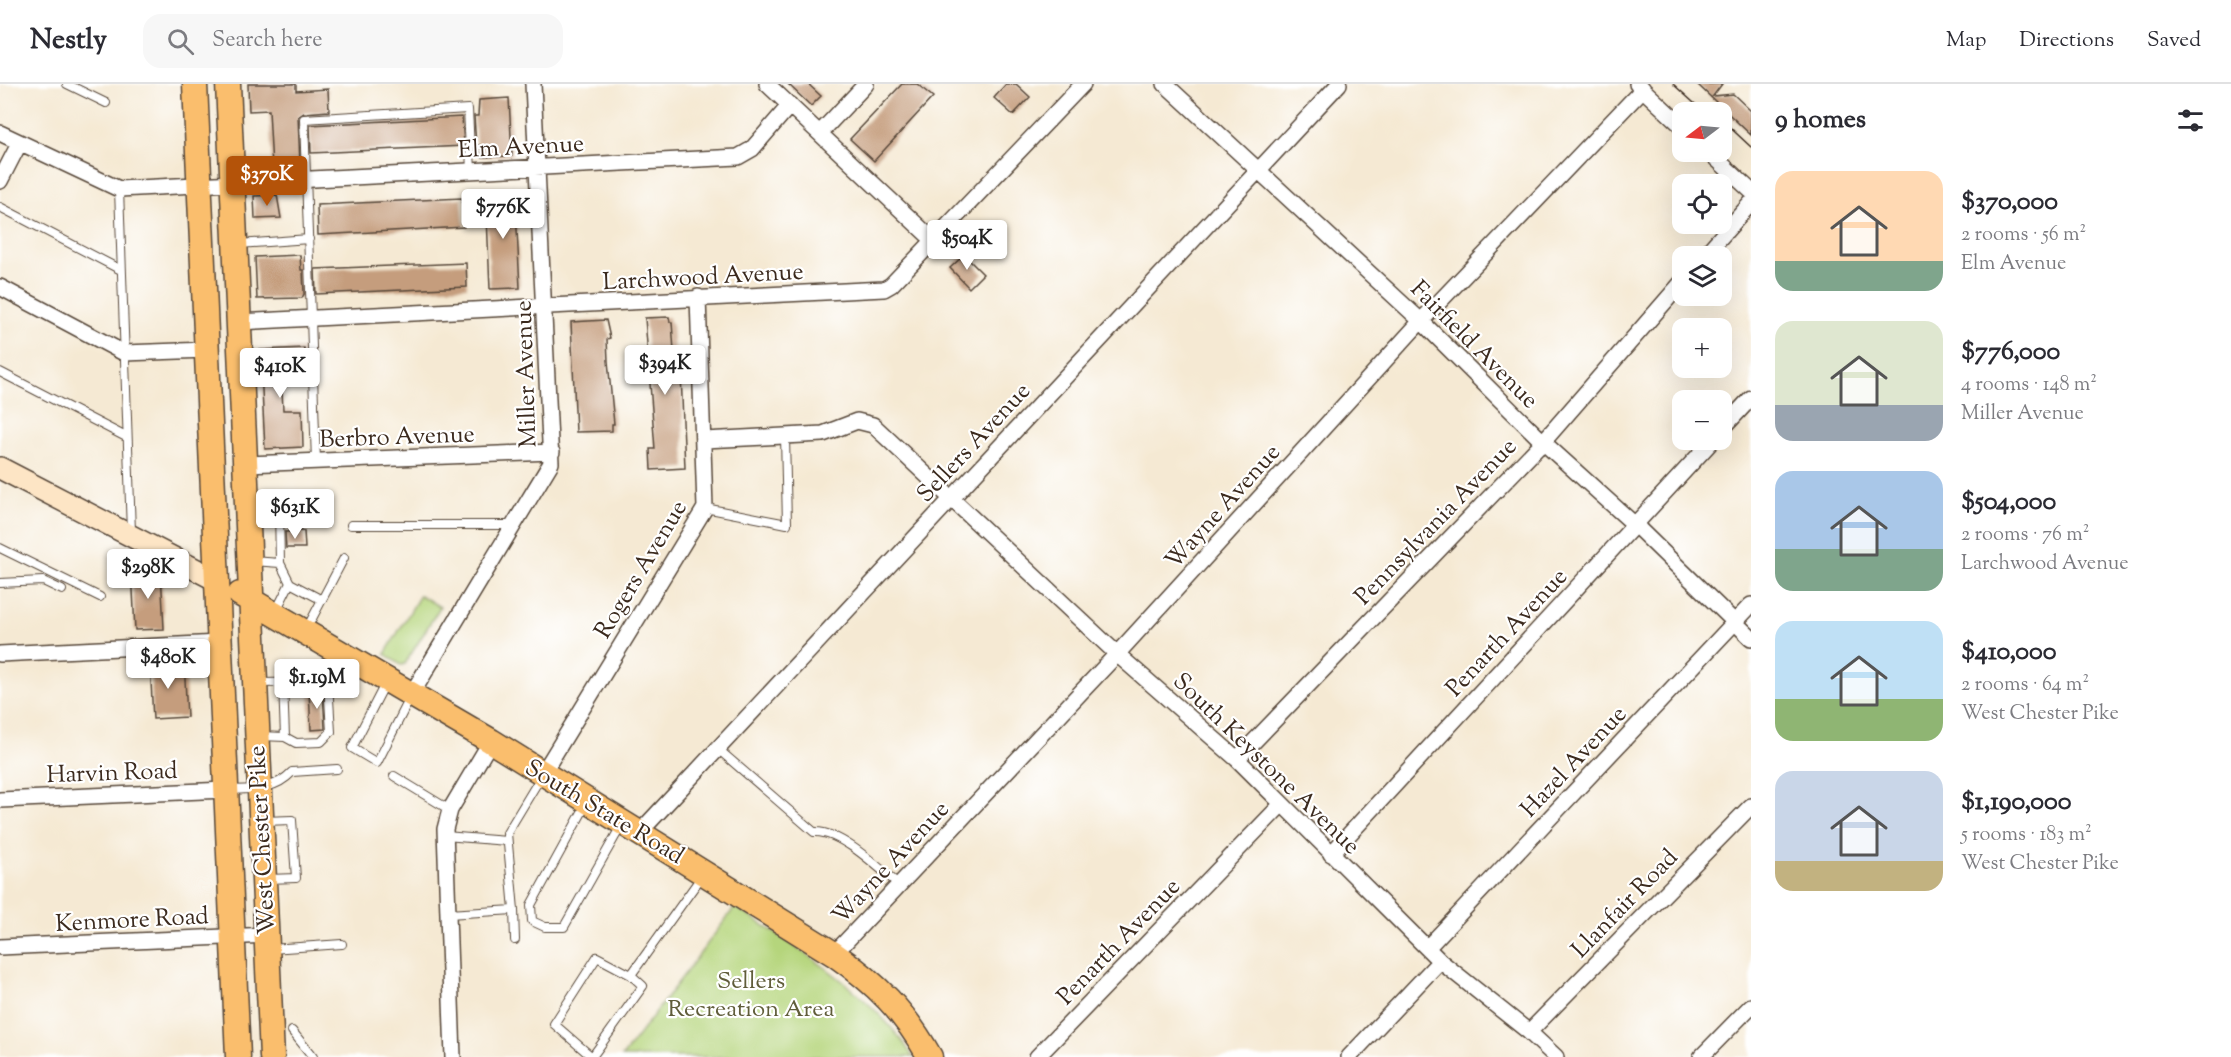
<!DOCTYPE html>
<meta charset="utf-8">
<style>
:root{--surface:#fff;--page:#f7f7f7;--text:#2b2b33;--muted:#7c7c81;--line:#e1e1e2;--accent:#b45309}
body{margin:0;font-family:"Sorts Mill Goudy",serif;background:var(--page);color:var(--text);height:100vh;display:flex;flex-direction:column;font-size:22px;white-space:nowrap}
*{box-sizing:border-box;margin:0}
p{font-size:20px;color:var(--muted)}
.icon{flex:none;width:33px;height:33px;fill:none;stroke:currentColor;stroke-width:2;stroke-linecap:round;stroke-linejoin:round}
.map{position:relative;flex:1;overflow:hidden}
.drawer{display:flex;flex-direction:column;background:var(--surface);width:480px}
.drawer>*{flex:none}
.needle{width:39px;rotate:254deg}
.buttons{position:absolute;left:1672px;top:18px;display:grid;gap:12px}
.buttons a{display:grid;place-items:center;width:60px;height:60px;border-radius:12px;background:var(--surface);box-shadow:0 6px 24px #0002;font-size:30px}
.price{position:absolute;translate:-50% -51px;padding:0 14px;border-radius:6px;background:#fff;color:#222;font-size:20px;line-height:39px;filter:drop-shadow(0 2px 3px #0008)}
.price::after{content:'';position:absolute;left:50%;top:36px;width:18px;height:14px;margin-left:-9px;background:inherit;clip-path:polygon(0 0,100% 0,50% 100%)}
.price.on{background:var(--accent);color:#fff}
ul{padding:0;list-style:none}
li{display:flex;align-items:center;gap:18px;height:150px;padding:0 24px}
li span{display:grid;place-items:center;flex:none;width:168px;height:120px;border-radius:18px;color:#555}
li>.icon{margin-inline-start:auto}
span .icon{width:72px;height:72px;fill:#fffc;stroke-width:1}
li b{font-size:26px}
h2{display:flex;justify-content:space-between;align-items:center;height:72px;padding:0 24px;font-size:26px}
header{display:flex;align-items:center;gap:36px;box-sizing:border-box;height:84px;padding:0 30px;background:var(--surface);border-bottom:2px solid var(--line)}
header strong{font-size:28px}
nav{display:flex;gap:33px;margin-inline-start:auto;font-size:21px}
.search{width:420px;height:54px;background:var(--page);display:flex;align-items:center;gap:15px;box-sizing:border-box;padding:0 21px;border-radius:18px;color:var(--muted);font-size:22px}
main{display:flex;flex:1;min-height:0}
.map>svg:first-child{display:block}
.green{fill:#b5d57c;stroke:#78804d;stroke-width:1.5}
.building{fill:#c59d7d}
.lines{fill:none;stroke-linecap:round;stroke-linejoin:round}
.service-casing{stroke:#574739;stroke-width:10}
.minor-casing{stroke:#574739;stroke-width:18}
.secondary-casing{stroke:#574739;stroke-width:24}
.primary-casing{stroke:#574739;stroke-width:27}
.service{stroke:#fff;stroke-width:8}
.minor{stroke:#fff;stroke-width:15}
.secondary{stroke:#fde5c5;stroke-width:21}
.primary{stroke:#fabe6d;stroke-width:24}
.tram{stroke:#3b2a1e;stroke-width:1.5}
.labels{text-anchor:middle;stroke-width:4.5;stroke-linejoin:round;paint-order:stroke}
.street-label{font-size:24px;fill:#3b2a1e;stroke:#fff}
.park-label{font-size:24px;fill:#605d3a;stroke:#fff}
</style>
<header>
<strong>Nestly</strong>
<div class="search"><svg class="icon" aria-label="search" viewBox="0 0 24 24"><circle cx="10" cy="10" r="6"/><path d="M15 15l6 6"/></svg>Search here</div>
<nav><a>Map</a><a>Directions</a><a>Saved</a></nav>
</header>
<main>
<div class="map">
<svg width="1751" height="973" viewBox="0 0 1751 973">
<rect width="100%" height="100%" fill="#fff"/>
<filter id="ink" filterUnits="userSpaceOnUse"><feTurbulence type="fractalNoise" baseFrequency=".0167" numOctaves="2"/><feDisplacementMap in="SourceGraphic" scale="12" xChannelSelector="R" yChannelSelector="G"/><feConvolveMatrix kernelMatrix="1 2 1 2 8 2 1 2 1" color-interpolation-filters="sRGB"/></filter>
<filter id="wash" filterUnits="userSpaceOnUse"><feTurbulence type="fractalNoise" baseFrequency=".008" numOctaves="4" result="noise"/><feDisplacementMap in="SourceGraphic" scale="24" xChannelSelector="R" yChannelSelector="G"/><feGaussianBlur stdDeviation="1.35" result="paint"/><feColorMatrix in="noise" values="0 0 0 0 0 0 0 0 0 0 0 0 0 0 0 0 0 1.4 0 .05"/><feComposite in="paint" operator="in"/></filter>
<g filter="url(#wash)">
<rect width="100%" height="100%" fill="#f5e9d3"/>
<path class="green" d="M420,511L440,523L405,580L401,581L385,570Z
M735,823C795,861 875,911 913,973H622Z"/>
<g id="blocks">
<path class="building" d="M248,0H296V7L328,5L329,27L304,29L298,33L300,82L272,83L269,26L249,27Z
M788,0H808L821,12L811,22Z
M902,0H917L933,13L874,77L850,55Z
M1006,0H1016L1030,13L1013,31L994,14Z
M1697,0H1722L1713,12L1733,10L1751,27V51Z
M509,14L512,72L481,73L480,61H476L474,32H478L479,16Z
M462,33L464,62L311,69L310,41Z
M515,107L520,204L490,205L486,108Z
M277,111L281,134L255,135L254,112Z
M462,114L464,143L318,151L317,121Z
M300,171L301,186H303L304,210L302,214L257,215L255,173Z
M964,171L983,190L969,204L950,184Z
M466,179L467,203L316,210L315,185Z
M669,233L670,238H672L674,267H680L685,384L651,386L650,365H655L645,234Z
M606,236L610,254L607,255L608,277L614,340H612V347L576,348L571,238Z
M304,264L305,286L281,287L283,326H302L303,363L265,365L260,266Z
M304,447L305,464H286L285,448Z
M153,485L154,488H161L164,545L135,546L132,486Z
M184,577L187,633L153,635L150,579Z
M323,607L325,645L311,646L309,608Z"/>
</g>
</g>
<g filter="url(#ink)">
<use href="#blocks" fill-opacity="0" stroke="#574739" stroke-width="1.5"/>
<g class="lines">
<defs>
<path id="service" d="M67,0L106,19
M119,105L131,448
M0,123L121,186
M239,160L309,155
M0,288L126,353
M316,377L304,35L468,25L471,87
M705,424L787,440L785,352
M251,426L279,425L280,479
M351,441H513
M0,464L100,513
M253,477L280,479L290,499L322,516
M0,499L43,497L62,506
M276,527L290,499
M306,546L344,474
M259,599L328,598L347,602L361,585
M283,599L285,653L296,659L321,658L331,648L328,598
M385,600L352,664L377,679L411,612
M261,652L285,653
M718,665L814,748C840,746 879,784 899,801
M394,692L450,726
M230,706C254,705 275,706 292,688L337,685
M587,719L531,821L532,837L545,843H564L621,742
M264,737L292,736L296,794L268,795
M445,752L507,757
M514,826L507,749L542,691
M448,830L514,826L515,856
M271,865L342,860
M631,891L597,873L554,940L592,973L643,902L631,891L702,792
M292,947L313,973"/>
<path id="minor" d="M767,0L933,156
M1165,0L1421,237L1543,358L1635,441L1751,554
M1637,0L1683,43
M0,49L119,105L738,73L752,65L790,21
M820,49L866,0
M1709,68L1751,107
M0,97L19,60
M1704,172L1751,119
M0,203L124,269L207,266
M238,238L884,205L891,201L1083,0
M1722,345L1751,314
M704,356L823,350L857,337L873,341L1117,570L1237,675L1440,877L1529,948L1556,973
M245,380L552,368
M0,570L219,559
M411,611L551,379L533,0
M1237,675L1543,358L1683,197
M543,689L705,424L698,213
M0,716L225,706
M640,748L1339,0
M1331,770L1713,356
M0,863L266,851
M1427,864L1751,521
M834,870L1117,570L1421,237L1643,5
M1529,948L1751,722
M453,973L445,745L450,726L491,657
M1037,973L1282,720
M1349,973L1440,877
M1701,973L1751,922"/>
<path id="secondary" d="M0,384L218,497"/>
<path id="primary" d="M195,0L238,973
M228,0L272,973
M240,510L491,657L834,870C877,900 904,927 930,973"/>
</defs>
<use href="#service" class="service-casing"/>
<use href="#minor" class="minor-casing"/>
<use href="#secondary" class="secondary-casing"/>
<use href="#primary" class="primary-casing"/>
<use href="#service" class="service"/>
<use href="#minor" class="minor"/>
<use href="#secondary" class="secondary"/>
<use href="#primary" class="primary"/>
<path class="tram" d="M1673,0L1704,28
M1722,36L1751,63"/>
</g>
</g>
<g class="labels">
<g class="street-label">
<text transform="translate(521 62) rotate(-3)" y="8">Elm Avenue</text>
<text transform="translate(703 192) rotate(-3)" y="8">Larchwood Avenue</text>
<text transform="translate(1475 260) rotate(45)" y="8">Fairfield Avenue</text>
<text transform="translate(525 290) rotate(-92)" y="8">Miller Avenue</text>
<text transform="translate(397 352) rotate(-2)" y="8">Berbro Avenue</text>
<text transform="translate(973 358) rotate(-47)" y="8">Sellers Avenue</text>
<text transform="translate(1222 422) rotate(-48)" y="8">Wayne Avenue</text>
<text transform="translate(1435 437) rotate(-46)" y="8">Pennsylvania Avenue</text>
<text transform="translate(640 485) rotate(-59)" y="8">Rogers Avenue</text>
<text transform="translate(1506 548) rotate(-47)" y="8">Penarth Avenue</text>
<text transform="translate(1573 677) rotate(-47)" y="8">Hazel Avenue</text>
<text transform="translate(1267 679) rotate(44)" y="8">South Keystone Avenue</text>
<text transform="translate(112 688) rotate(-2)" y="8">Harvin Road</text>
<text transform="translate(605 727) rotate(31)" y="8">South State Road</text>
<text transform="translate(261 756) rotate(-93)" y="8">West Chester Pike</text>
<text transform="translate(890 778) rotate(-47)" y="8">Wayne Avenue</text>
<text transform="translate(1624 819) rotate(-46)" y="8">Llanfair Road</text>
<text transform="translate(132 835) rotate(-3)" y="8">Kenmore Road</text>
<text transform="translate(1118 857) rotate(-46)" y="8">Penarth Avenue</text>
</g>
<g class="park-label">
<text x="751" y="904">Sellers<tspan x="751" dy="28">Recreation Area</tspan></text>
</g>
</g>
</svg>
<div class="buttons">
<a><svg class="needle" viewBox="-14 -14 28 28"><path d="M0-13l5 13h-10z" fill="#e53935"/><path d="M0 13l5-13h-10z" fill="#7c7c81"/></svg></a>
<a><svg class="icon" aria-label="locate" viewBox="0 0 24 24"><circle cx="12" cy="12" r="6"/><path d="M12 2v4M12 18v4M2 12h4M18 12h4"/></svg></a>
<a><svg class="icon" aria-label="layers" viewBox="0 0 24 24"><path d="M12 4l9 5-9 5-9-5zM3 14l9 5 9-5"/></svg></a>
<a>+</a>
<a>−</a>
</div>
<b class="price on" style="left:267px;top:123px">$370K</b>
<b class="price" style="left:503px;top:156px">$776K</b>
<b class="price" style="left:967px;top:187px">$504K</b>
<b class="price" style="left:665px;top:312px">$394K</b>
<b class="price" style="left:280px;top:315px">$410K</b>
<b class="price" style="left:295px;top:456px">$631K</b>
<b class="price" style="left:148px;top:516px">$298K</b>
<b class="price" style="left:168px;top:606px">$480K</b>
<b class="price" style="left:317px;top:626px">$1.19M</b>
</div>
<section class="drawer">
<h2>9 homes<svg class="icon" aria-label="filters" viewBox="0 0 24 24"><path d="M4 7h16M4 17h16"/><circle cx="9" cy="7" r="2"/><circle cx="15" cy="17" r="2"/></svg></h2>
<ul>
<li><span style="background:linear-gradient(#ffd9b3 75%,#7fa58c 0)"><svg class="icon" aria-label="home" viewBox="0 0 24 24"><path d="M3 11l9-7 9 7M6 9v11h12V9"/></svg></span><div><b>$370,000</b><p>2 rooms · 56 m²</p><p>Elm Avenue</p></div></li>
<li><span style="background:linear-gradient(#dfe7d0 70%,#9aa5b1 0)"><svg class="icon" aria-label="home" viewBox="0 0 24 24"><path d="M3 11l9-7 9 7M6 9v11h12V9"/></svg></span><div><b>$776,000</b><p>4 rooms · 148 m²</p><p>Miller Avenue</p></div></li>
<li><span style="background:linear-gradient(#a9c7e8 65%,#7fa58c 0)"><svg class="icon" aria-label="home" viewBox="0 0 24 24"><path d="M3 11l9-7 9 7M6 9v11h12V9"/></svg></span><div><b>$504,000</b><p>2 rooms · 76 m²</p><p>Larchwood Avenue</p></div></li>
<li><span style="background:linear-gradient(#bfe0f5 65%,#8fb573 0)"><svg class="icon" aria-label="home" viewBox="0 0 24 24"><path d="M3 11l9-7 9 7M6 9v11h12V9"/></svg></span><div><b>$410,000</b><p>2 rooms · 64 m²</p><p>West Chester Pike</p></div></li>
<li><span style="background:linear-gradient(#c9d6e8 75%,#c2b280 0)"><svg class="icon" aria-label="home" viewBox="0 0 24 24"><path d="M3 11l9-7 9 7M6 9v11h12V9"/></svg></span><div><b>$1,190,000</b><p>5 rooms · 183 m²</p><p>West Chester Pike</p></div></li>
</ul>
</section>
</main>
